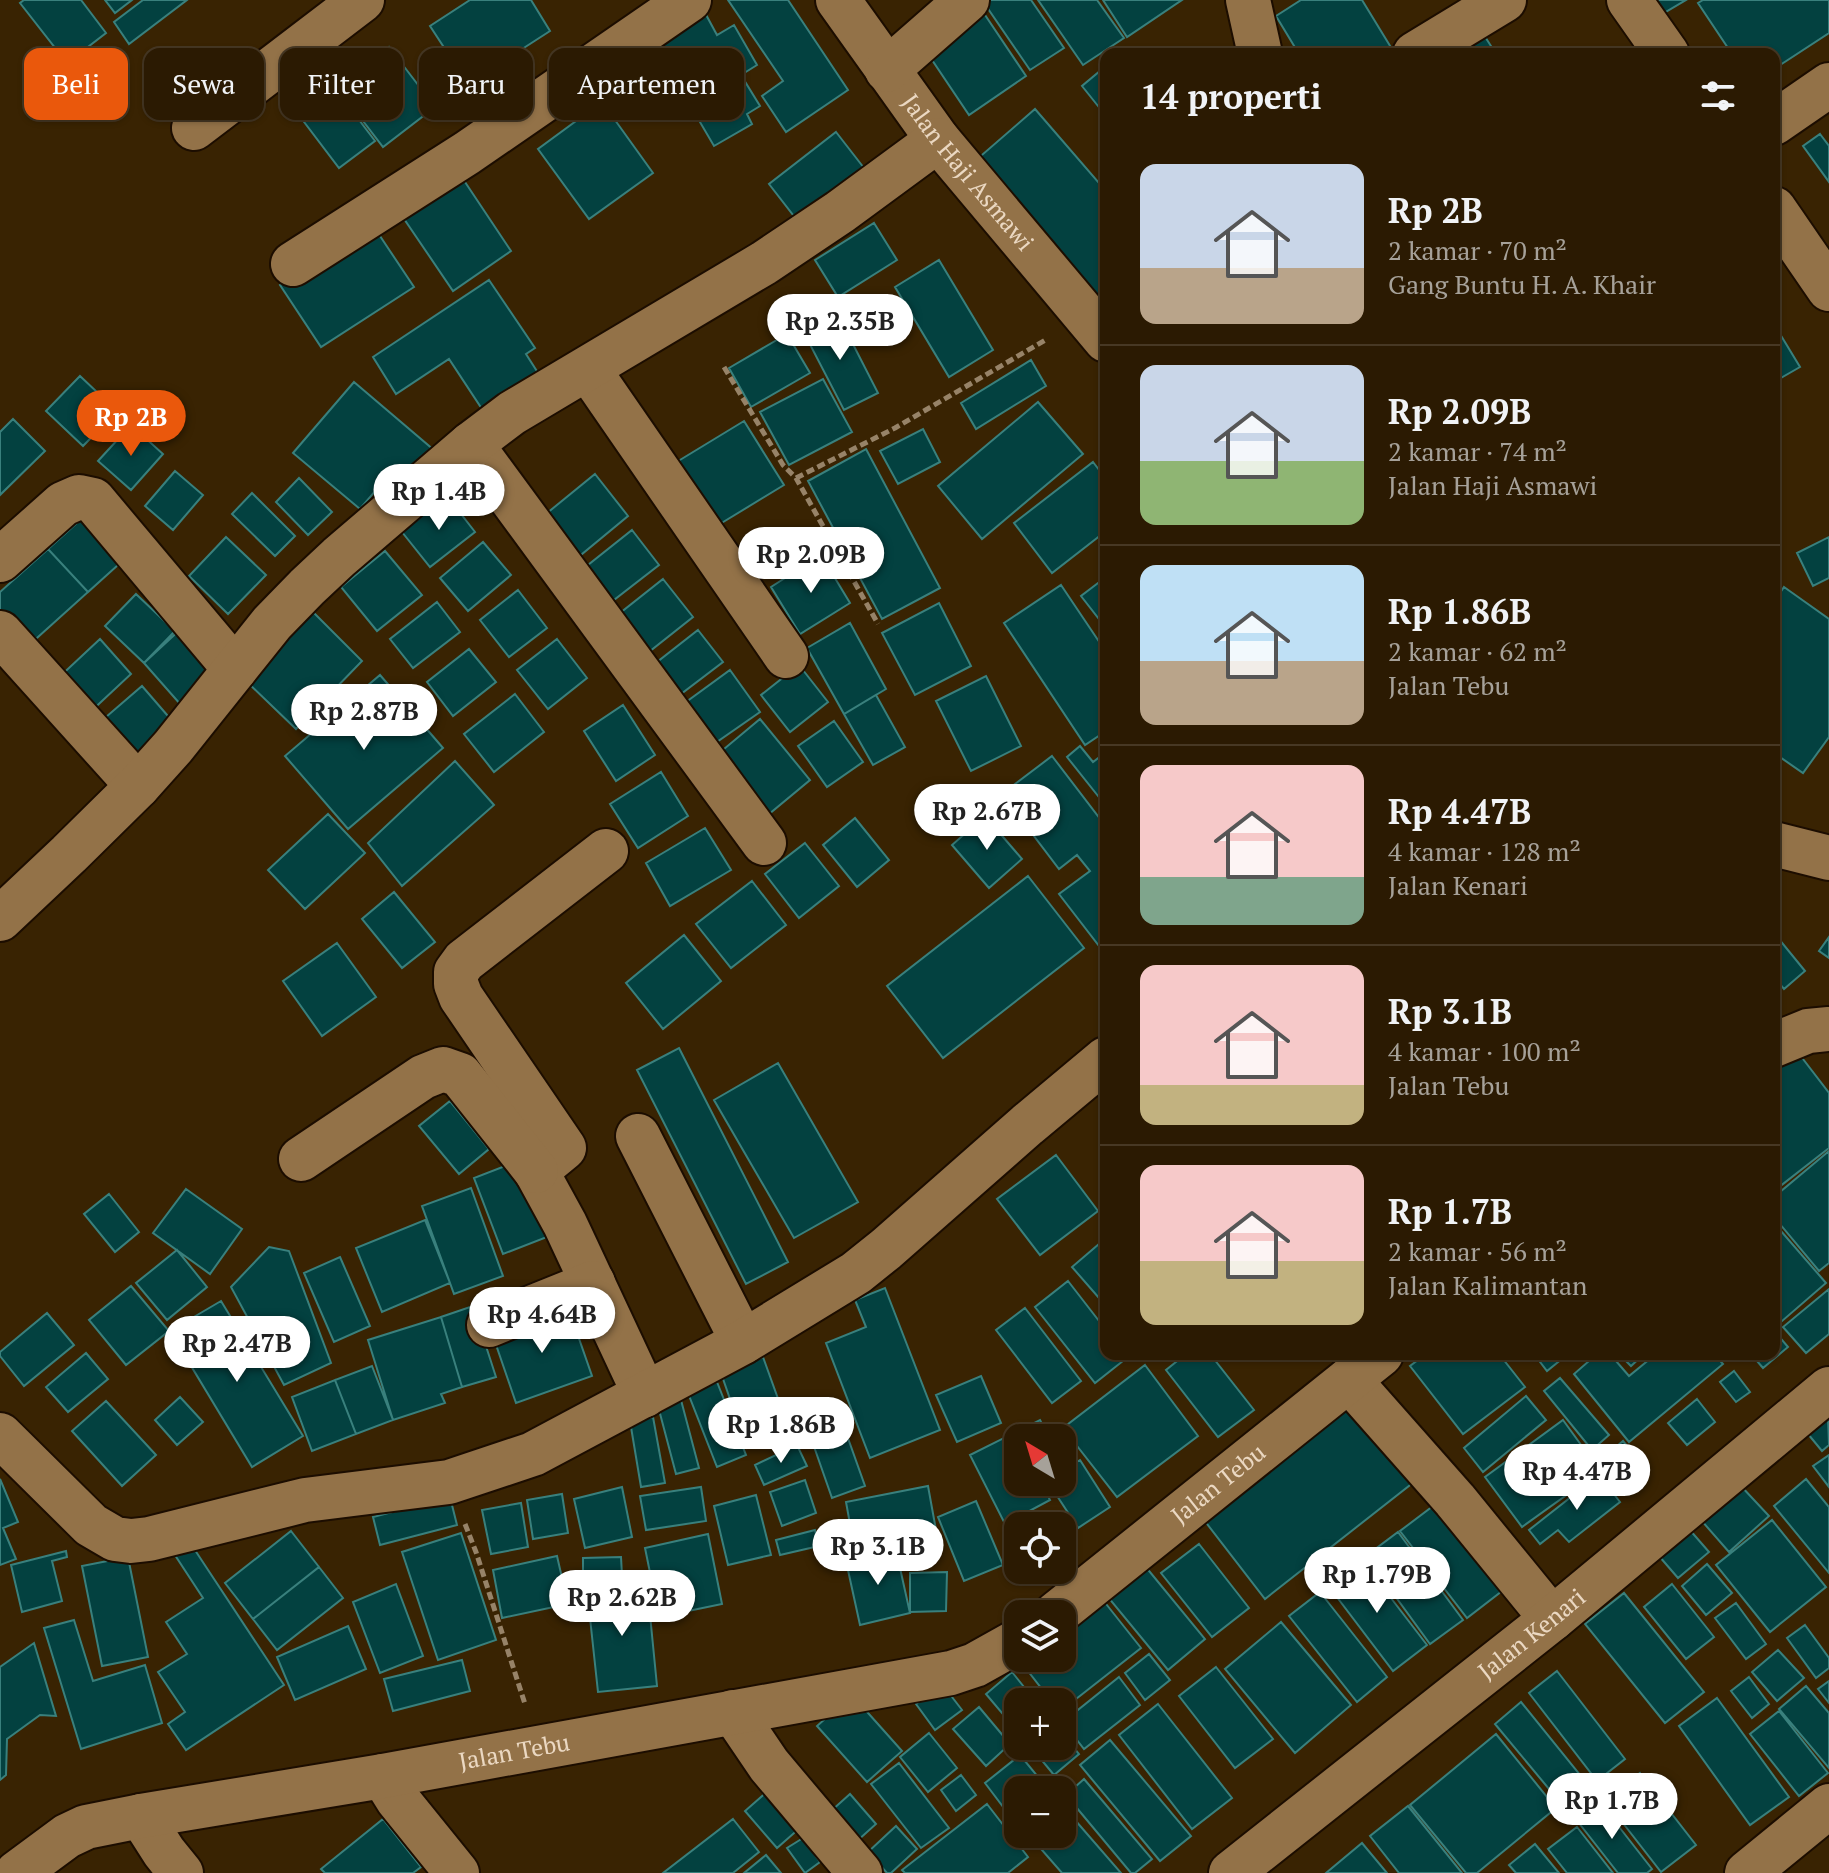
<!DOCTYPE html>
<html lang="id">
<meta charset="utf-8">
<style>
:root{--surface:#2b1a02;--page:#33230c;--text:#f1f3f6;--muted:#a6a199;--line:#473824;--accent:#ea580c}
body{margin:0;font-family:"PT Serif",serif;background:var(--page);color:var(--text);height:100vh;display:flex;flex-direction:column;font-size:30px;white-space:nowrap}
*{box-sizing:border-box;margin:0}
p{font-size:26px;color:var(--muted)}
.icon{flex:none;width:44px;height:44px;fill:none;stroke:currentColor;stroke-width:2;stroke-linecap:round;stroke-linejoin:round}
.map{position:relative;flex:1;overflow:hidden}
.drawer{position:absolute;left:1100px;top:48px;width:680px;height:1312px;display:flex;flex-direction:column;background:var(--surface);border-radius:16px;box-shadow:0 2px 6px #0004,0 0 0 2px var(--line)}
.drawer>*{flex:none}
.guide{position:absolute;left:24px;top:48px;width:760px;height:72px;display:flex;gap:16px}
.needle{width:52px;rotate:322deg}
.buttons{position:absolute;left:1004px;top:1424px;display:grid;gap:16px}
.buttons a{display:grid;place-items:center;width:72px;height:72px;border-radius:16px;background:var(--surface);box-shadow:0 2px 6px #0004,0 0 0 2px var(--line);font-size:40px}
.price{position:absolute;translate:-50% -68px;padding:0 18px;border-radius:28px;background:#fff;color:#222;font-size:26px;line-height:52px;filter:drop-shadow(0 2px 4px #0008)}
.price::after{content:'';position:absolute;left:50%;top:48px;width:24px;height:18px;margin-left:-12px;background:inherit;clip-path:polygon(0 0,100% 0,50% 100%)}
.price.active{background:var(--accent);color:#fff}
ul{padding:0;list-style:none}
li{display:flex;align-items:center;gap:24px;height:200px;padding:0 40px}
li+li{border-top:2px solid var(--line)}
li span{display:grid;place-items:center;flex:none;width:224px;height:160px;border-radius:16px;color:#555}
li>.icon{margin-inline-start:auto}
span .icon{width:96px;height:96px;fill:#fffc;stroke-width:1}
li b{font-size:34px}
h2{display:flex;justify-content:space-between;align-items:center;height:96px;padding:0 40px;font-size:34px}
.tag{padding:0 28px;border-radius:16px;background:var(--surface);box-shadow:0 2px 6px #0004,0 0 0 2px var(--line);font-size:28px;line-height:72px}
.tag.active{background:var(--accent);color:#fff}
.map>svg:first-child{display:block}
.building{fill:#034140;stroke:#39807d;stroke-width:2}
.lines{fill:none;stroke-linecap:round;stroke-linejoin:round}
.minor-casing{stroke:#1c0d00;stroke-width:48}
.path{stroke:#978368;stroke-width:5;stroke-dasharray:8 4;stroke-linecap:butt}
.minor{stroke:#937248;stroke-width:44}
.labels{text-anchor:middle;stroke-width:6;stroke-linejoin:round;paint-order:stroke}
.street-label{font-size:24px;fill:#ebd8c2;stroke:#2b1b05}
</style>
<div class="map">
<svg width="1829" height="1873" viewBox="0 0 1829 1873">
<rect width="100%" height="100%" fill="#392302"/>
<path class="building" d="M24,0H81L106,33L67,63L20,3Z
M105,0H132L115,13Z
M143,0H187L129,44L114,22Z
M470,0H531L550,31L468,84L430,26Z
M728,0H788L848,90L786,132L762,96L783,81Z
M982,0H1031L1064,48L1030,70Z
M1038,0H1097L1124,38L1083,65Z
M1103,0H1182L1127,37Z
M1301,0H1362L1395,54H1299L1276,16Z
M1641,0H1686L1652,20Z
M1703,0H1829V33L1774,69V54H1732L1698,3Z
M977,3L1026,76L969,115L920,42Z
M704,11L717,35L734,25L757,65L741,75L760,106L747,114L752,124L714,146L653,42Z
M1477,24L1496,54H1436Z
M389,47L435,107L383,147L337,87Z
M1106,66V116L1082,86Z
M331,83L375,141L339,168L295,110Z
M602,102L653,173L589,219L538,149Z
M1035,109L1106,191V313L975,161Z
M836,132L864,168L797,220L769,184Z
M1820,134L1829,146V182L1803,146Z
M457,170L511,251L453,291L398,210Z
M874,223L897,260L838,297L815,260Z
M372,224L414,287L321,347L280,285Z
M939,260L993,350L949,377L895,287Z
M489,280L535,348L526,354L540,376L484,412L449,359L396,394L373,357Z
M837,313L878,393L844,410L803,331Z
M1774,324L1800,367L1774,382Z
M787,334L810,373L751,407L729,368Z
M1031,360L1046,386L976,429L961,403Z
M80,376L117,411L83,446L46,411Z
M823,379L852,432L789,465L760,412Z
M354,382L435,451L409,484L393,470L360,509L293,453Z
M1038,402L1083,454L982,539L938,486Z
M13,419L45,451L0,495V432Z
M744,421L784,485L715,527L675,463Z
M131,425L163,454L131,490L98,461Z
M923,429L940,462L898,484L880,451Z
M866,449L940,588L882,619L808,481Z
M1093,462L1106,479V531L1052,573L1014,523Z
M175,471L203,495L173,530L145,506Z
M595,474L628,516L576,559L541,518Z
M299,478L332,512L308,535L276,502Z
M252,493L295,536L275,556L232,514Z
M447,496L475,532L430,567L402,532Z
M88,513L128,556L88,592L48,549Z
M632,530L659,565L610,603L583,569Z
M226,537L266,575L228,614L189,576Z
M1829,537V578L1813,586L1797,553Z
M483,542L511,575L468,611L440,578Z
M48,549L88,592L28,646L0,614V592Z
M385,551L422,595L377,631L341,587Z
M821,555L850,603L800,634L771,587Z
M1106,577V628L1081,596Z
M663,579L693,617L640,659L610,621Z
M1061,585L1106,652V731L1085,745L1004,623Z
M1784,587L1829,619V737L1803,773L1774,753V602Z
M518,590L547,628L509,657L480,620Z
M136,594L175,631L144,663L105,626Z
M437,602L460,632L413,668L390,639Z
M939,603L971,666L915,695L882,633Z
M311,610L362,661L296,729L244,679Z
M850,623L886,689L844,714L807,648Z
M184,626L222,668L181,705L144,663Z
M698,630L723,662L677,697L652,666Z
M100,639L131,674L87,715L55,681Z
M557,639L587,678L548,709L517,670Z
M469,649L496,682L453,716L427,682Z
M799,665L828,702L790,732L761,695Z
M730,670L760,712L711,746L682,705Z
M380,675L443,748L348,829L285,756Z
M986,676L1021,746L971,771L936,701Z
M142,686L174,723L132,760L99,723Z
M515,694L544,732L494,772L464,734Z
M876,695L905,747L873,765L844,714Z
M623,705L655,755L616,781L584,731Z
M760,719L810,780L763,819L712,759Z
M834,721L863,762L827,787L798,746Z
M1080,746L1093,762L1106,752V806L1067,757Z
M1052,756L1101,820L1106,816V955L1059,894L1090,871L1077,855L1059,869L1002,794Z
M455,761L494,805L402,886L368,843Z
M661,772L688,816L638,848L610,804Z
M328,814L365,853L305,909L268,870Z
M985,816L1022,859L989,888L952,845Z
M855,818L889,860L857,887L823,845Z
M705,828L731,870L670,906L646,863Z
M805,843L839,886L799,918L765,874Z
M1028,876L1084,948L943,1058L887,986Z
M752,881L786,925L731,968L696,924Z
M394,892L435,942L402,968L362,919Z
M1774,933L1805,971L1784,989L1774,977Z
M684,935L721,981L663,1029L626,983Z
M1829,937V958L1819,951Z
M337,943L376,997L322,1036L283,981Z
M1793,1046L1829,1093V1148L1774,1191V1061Z
M679,1048L788,1262L746,1284L637,1070Z
M778,1063L858,1202L794,1238L714,1100Z
M450,1101L489,1149L459,1174L419,1126Z
M1829,1151V1263L1819,1271L1774,1217V1197Z
M1056,1155L1098,1211L1040,1255L997,1199Z
M518,1161L547,1237L503,1254L474,1178Z
M471,1188L503,1276L454,1294L422,1206Z
M186,1189L242,1229L210,1274L153,1233Z
M109,1194L139,1232L115,1252L84,1214Z
M425,1220L450,1283L382,1312L356,1248Z
M1774,1223L1826,1283L1774,1328Z
M1106,1238V1306L1072,1267Z
M269,1247L289,1251L331,1363L284,1385L231,1287Z
M177,1250L207,1287L167,1320L136,1283Z
M340,1257L370,1326L334,1342L304,1273Z
M1068,1281L1106,1330V1354H1125L1128,1357L1095,1383L1035,1307Z
M131,1286L169,1331L126,1365L89,1320Z
M885,1288L940,1430L870,1458L826,1343L866,1327L855,1300Z
M1829,1289V1334L1806,1353L1783,1327Z
M221,1301L303,1436L252,1467L170,1331Z
M473,1306L496,1377L462,1387L441,1317Z
M568,1307L592,1376L516,1403L492,1333Z
M1025,1308L1081,1381L1052,1403L996,1330Z
M47,1313L74,1345L24,1386L0,1356V1352Z
M441,1317L462,1387L441,1394L445,1403L393,1420L368,1340Z
M1776,1333L1788,1347L1763,1368L1751,1354H1774V1335Z
M86,1353L108,1379L68,1412L46,1387Z
M1186,1354H1210L1254,1410L1218,1437L1166,1370Z
M1426,1354H1499L1525,1387L1463,1434L1410,1366Z
M1534,1354H1568L1547,1371Z
M1597,1354H1610L1629,1376L1656,1354H1714L1723,1364L1629,1442L1574,1374Z
M1619,1354H1644L1631,1366Z
M763,1357L790,1432L747,1448L721,1373Z
M1145,1365L1198,1436L1117,1497L1063,1428Z
M372,1366L393,1420L356,1434L335,1380Z
M1734,1371L1750,1392L1736,1402L1720,1382Z
M981,1376L1001,1423L957,1442L936,1395Z
M1560,1378L1609,1435L1592,1450L1544,1391Z
M335,1380L356,1434L312,1451L292,1397Z
M717,1382L746,1455L717,1467L688,1393Z
M1526,1396L1546,1420L1483,1472L1464,1448Z
M180,1397L203,1422L177,1445L155,1420Z
M1697,1399L1715,1422L1687,1445L1668,1423Z
M681,1400L699,1468L676,1474L658,1406Z
M1358,1400L1419,1478L1265,1599L1204,1520Z
M106,1401L156,1455L122,1486L72,1431Z
M653,1417L665,1483L641,1487L630,1421Z
M1828,1417L1829,1445L1822,1451L1808,1434Z
M1040,1420L1049,1438H1018V1482H1041L1050,1500L1005,1524L970,1455Z
M1563,1420L1600,1471L1522,1527L1485,1477Z
M844,1427L865,1486L832,1498L811,1438Z
M1623,1441L1640,1462L1614,1483L1597,1463Z
M797,1445L807,1466L764,1485L755,1465Z
M1829,1455V1487L1813,1466Z
M1080,1460L1110,1507L1078,1528L1048,1482H1062V1471Z
M1599,1475L1620,1502L1569,1542L1558,1530L1540,1544L1529,1530Z
M0,1479L18,1522L3,1528L16,1559L0,1565Z
M1806,1479L1829,1507V1573L1774,1506Z
M805,1480L816,1513L782,1526L770,1492Z
M1740,1485L1769,1516L1729,1552L1701,1520Z
M928,1486L936,1530L854,1546L846,1502Z
M622,1487L632,1537L585,1548L574,1499Z
M701,1487L706,1521L646,1530L640,1496Z
M562,1494L568,1533L533,1539L527,1500Z
M1449,1494L1515,1581L1467,1618L1400,1531Z
M756,1495L771,1555L728,1565L714,1506Z
M450,1497L457,1525L380,1545L373,1517Z
M976,1501L1003,1565L964,1581L938,1517Z
M521,1503L528,1547L491,1554L482,1510Z
M1772,1520L1826,1587L1770,1632L1716,1565Z
M1689,1529L1709,1552L1678,1578L1659,1556Z
M815,1530L819,1546L780,1555L776,1540Z
M291,1531L319,1567L253,1619L225,1583Z
M1398,1532L1463,1620L1430,1644L1366,1556Z
M461,1533L496,1640L438,1660L402,1552Z
M708,1534L722,1604L659,1617L645,1548Z
M185,1535L284,1685L186,1750L168,1724L185,1712L158,1672L187,1654L166,1622L203,1598L169,1546Z
M1199,1544L1249,1608L1212,1637L1161,1573Z
M896,1550L910,1613L860,1625L846,1561Z
M66,1551L67,1557L52,1561L62,1601L22,1612L11,1565Z
M1136,1555L1205,1639L1168,1670L1098,1585Z
M557,1556L568,1604L502,1618L493,1570Z
M128,1557L148,1657L102,1666L82,1566Z
M621,1557L622,1575L583,1576V1558Z
M1361,1559L1427,1645L1393,1671L1327,1584Z
M1707,1564L1732,1593L1706,1615L1682,1586Z
M319,1567L343,1598L277,1650L253,1619Z
M947,1572L946,1611L910,1612V1573Z
M396,1584L423,1656L380,1673L353,1602Z
M647,1584L657,1686L598,1692L587,1590Z
M1672,1584L1714,1637L1686,1659L1644,1607Z
M1095,1590L1141,1648L1062,1710V1702H1052L1014,1653L1018,1658H1062V1616Z
M1320,1592L1387,1677L1357,1702L1289,1616Z
M1624,1593L1704,1692L1665,1723L1585,1624Z
M1736,1603L1766,1644L1746,1659L1715,1618Z
M74,1620L93,1681L145,1665L162,1723L81,1749L44,1628Z
M1281,1622L1351,1705L1295,1753L1225,1669Z
M1805,1625L1829,1658V1668L1816,1678L1787,1638Z
M348,1626L366,1669L295,1700L277,1657Z
M34,1643L56,1716L40,1715L7,1739L6,1775L0,1780V1667Z
M1778,1650L1804,1678L1777,1701L1752,1672Z
M1149,1654L1170,1680L1145,1700L1125,1673Z
M462,1660L470,1691L393,1711L384,1679Z
M1216,1667L1273,1739L1235,1768L1179,1696Z
M1557,1671L1625,1759L1597,1781L1529,1693Z
M1012,1672L1036,1702H1018V1732L986,1694Z
M1119,1677L1140,1705L1084,1749L1063,1722Z
M1749,1677L1769,1704L1752,1718L1731,1691Z
M1829,1681V1703L1818,1689Z
M942,1684L962,1710L935,1730L916,1704Z
M1806,1686L1829,1713V1768L1779,1709Z
M852,1695L902,1751L867,1782L817,1726Z
M1717,1698L1789,1797L1750,1825L1679,1726Z
M1521,1702L1589,1786L1564,1807L1495,1724Z
M1158,1704L1232,1798L1192,1829L1119,1735Z
M979,1707L1010,1744L986,1766L953,1729Z
M1779,1711L1828,1773L1799,1796L1750,1734Z
M929,1733L957,1768L928,1792L900,1757Z
M1062,1733L1079,1754L1054,1775L1030,1746H1062Z
M1496,1734L1556,1808L1477,1873H1466L1410,1805Z
M1110,1740L1191,1836L1160,1861L1080,1765Z
M1020,1755L1043,1783L1034,1790H1018V1803L1007,1812L985,1783Z
M899,1763L949,1828L921,1848L871,1784Z
M1640,1773L1696,1845L1661,1872L1605,1800Z
M961,1775L976,1795L956,1811L941,1790Z
M1084,1779L1152,1859L1135,1873H1131L1066,1795Z
M769,1790L801,1827L777,1848L745,1811Z
M850,1794L876,1824L857,1841L831,1811Z
M1598,1800L1652,1869L1647,1873H1618L1575,1818Z
M987,1804L1028,1857L1008,1873H905L902,1870Z
M1062,1805L1121,1873H1062L1028,1834H1062Z
M1408,1806L1462,1873H1399L1370,1836Z
M383,1819L421,1867L413,1873H325L321,1869Z
M733,1819L759,1852L733,1873H663Z
M896,1826L917,1849L891,1873H887L868,1852Z
M1577,1827L1613,1873H1567L1548,1849Z
M803,1838L820,1862L805,1873L787,1848Z
M1362,1843L1387,1873H1326Z
M1535,1844L1559,1873H1516L1509,1865Z
M766,1855L781,1873H744Z"/>
<g class="lines">
<defs>
<g id="minor">
<path id="s1" d="M838,0L938,140L1106,340"/>
<path d="M1248,0L1260,54"/>
<path d="M1629,0L1667,54"/>
<path d="M1415,54L1504,0"/>
<path d="M887,70L967,0"/>
<path d="M1774,123L1829,85"/>
<path d="M194,128L362,0"/>
<path d="M1774,209L1829,289"/>
<path d="M293,264L467,153L689,0"/>
<path d="M588,369L786,656"/>
<path d="M471,444L764,843"/>
<path d="M0,560L63,504L79,497L93,500L235,669"/>
<path d="M0,633L138,786"/>
<path d="M1774,844L1829,858"/>
<path d="M606,851L464,961L456,972V984L461,997L564,1148L536,1171L565,1224L645,1395"/>
<path d="M0,919L69,854L138,786L173,747L272,623L307,587L339,557L471,444L512,413L764,263L840,212L938,140"/>
<path d="M1774,1045L1808,1031L1829,1029"/>
<path d="M638,1136L743,1342"/>
<path d="M301,1159L423,1077L443,1069L460,1075L536,1171"/>
<path d="M489,1325L593,1283"/>
<path d="M1349,1380L1455,1500L1552,1619"/>
<path d="M0,1435L91,1525L115,1539L131,1541L149,1539L305,1500L449,1482L533,1454L743,1342L856,1273L886,1249L1027,1125L1106,1059"/>
<path id="s2" d="M1056,1614L1381,1354"/>
<path d="M733,1712L769,1765L860,1873"/>
<path d="M383,1776L398,1800L457,1873"/>
<path d="M141,1816L164,1852L181,1873"/>
<path id="s3" d="M17,1873L67,1836L86,1827L141,1816L383,1776L951,1673L975,1665L1018,1641"/>
<path id="s4" d="M1231,1873L1552,1619L1829,1389"/>
<path d="M1747,1873L1829,1806"/>
</g>
</defs>
<use href="#minor" class="minor-casing"/>
<path class="path" d="M724,367L783,465L796,478L878,624
M796,478L895,428L1047,339
M465,1524L476,1552L525,1704"/>
<use href="#minor" class="minor"/>
</g>
<g class="labels">
<g class="street-label">
<text dy="8" stroke="none"><textPath href="#s1" startOffset="216">Jalan Haji Asmawi</textPath></text>
<text dy="8" stroke="none"><textPath href="#s2" startOffset="208">Jalan Tebu</textPath></text>
<text dy="8" stroke="none"><textPath href="#s4" startOffset="384">Jalan Kenari</textPath></text>
<text dy="8" stroke="none"><textPath href="#s3" startOffset="518">Jalan Tebu</textPath></text>
</g>
</g>
</svg>
<div class="buttons">
<a><svg class="needle" viewBox="-14 -14 28 28"><path d="M0-13l5 13h-10z" fill="#e53935"/><path d="M0 13l5-13h-10z" fill="#a6a199"/></svg></a>
<a><svg class="icon" aria-label="locate" viewBox="0 0 24 24"><circle cx="12" cy="12" r="6"/><path d="M12 2v4M12 18v4M2 12h4M18 12h4"/></svg></a>
<a><svg class="icon" aria-label="layers" viewBox="0 0 24 24"><path d="M12 4l9 5-9 5-9-5zM3 14l9 5 9-5"/></svg></a>
<a>+</a>
<a>−</a>
</div>
<b class="price" style="left:840px;top:362px">Rp 2.35B</b>
<b class="price active" style="left:131px;top:458px">Rp 2B</b>
<b class="price" style="left:439px;top:532px">Rp 1.4B</b>
<b class="price" style="left:811px;top:595px">Rp 2.09B</b>
<b class="price" style="left:364px;top:752px">Rp 2.87B</b>
<b class="price" style="left:987px;top:852px">Rp 2.67B</b>
<b class="price" style="left:542px;top:1355px">Rp 4.64B</b>
<b class="price" style="left:237px;top:1384px">Rp 2.47B</b>
<b class="price" style="left:781px;top:1465px">Rp 1.86B</b>
<b class="price" style="left:1577px;top:1512px">Rp 4.47B</b>
<b class="price" style="left:878px;top:1587px">Rp 3.1B</b>
<b class="price" style="left:1377px;top:1615px">Rp 1.79B</b>
<b class="price" style="left:622px;top:1638px">Rp 2.62B</b>
<b class="price" style="left:1612px;top:1841px">Rp 1.7B</b>
<div class="guide">
<a class="tag active">Beli</a>
<a class="tag">Sewa</a>
<a class="tag">Filter</a>
<a class="tag">Baru</a>
<a class="tag">Apartemen</a>
</div>
<section class="drawer">
<h2>14 properti<svg class="icon" aria-label="filters" viewBox="0 0 24 24"><path d="M4 7h16M4 17h16"/><circle cx="9" cy="7" r="2"/><circle cx="15" cy="17" r="2"/></svg></h2>
<ul>
<li><span style="background:linear-gradient(#c9d6e8 65%,#b9a48a 0)"><svg class="icon" aria-label="home" viewBox="0 0 24 24"><path d="M3 11l9-7 9 7M6 9v11h12V9"/></svg></span><div><b>Rp 2B</b><p>2 kamar · 70 m²</p><p>Gang Buntu H. A. Khair</p></div></li>
<li><span style="background:linear-gradient(#c9d6e8 60%,#8fb573 0)"><svg class="icon" aria-label="home" viewBox="0 0 24 24"><path d="M3 11l9-7 9 7M6 9v11h12V9"/></svg></span><div><b>Rp 2.09B</b><p>2 kamar · 74 m²</p><p>Jalan Haji Asmawi</p></div></li>
<li><span style="background:linear-gradient(#bfe0f5 60%,#b9a48a 0)"><svg class="icon" aria-label="home" viewBox="0 0 24 24"><path d="M3 11l9-7 9 7M6 9v11h12V9"/></svg></span><div><b>Rp 1.86B</b><p>2 kamar · 62 m²</p><p>Jalan Tebu</p></div></li>
<li><span style="background:linear-gradient(#f6c9c9 70%,#7fa58c 0)"><svg class="icon" aria-label="home" viewBox="0 0 24 24"><path d="M3 11l9-7 9 7M6 9v11h12V9"/></svg></span><div><b>Rp 4.47B</b><p>4 kamar · 128 m²</p><p>Jalan Kenari</p></div></li>
<li><span style="background:linear-gradient(#f6c9c9 75%,#c2b280 0)"><svg class="icon" aria-label="home" viewBox="0 0 24 24"><path d="M3 11l9-7 9 7M6 9v11h12V9"/></svg></span><div><b>Rp 3.1B</b><p>4 kamar · 100 m²</p><p>Jalan Tebu</p></div></li>
<li><span style="background:linear-gradient(#f6c9c9 60%,#c2b280 0)"><svg class="icon" aria-label="home" viewBox="0 0 24 24"><path d="M3 11l9-7 9 7M6 9v11h12V9"/></svg></span><div><b>Rp 1.7B</b><p>2 kamar · 56 m²</p><p>Jalan Kalimantan</p></div></li>
</ul>
</section>
</div>
